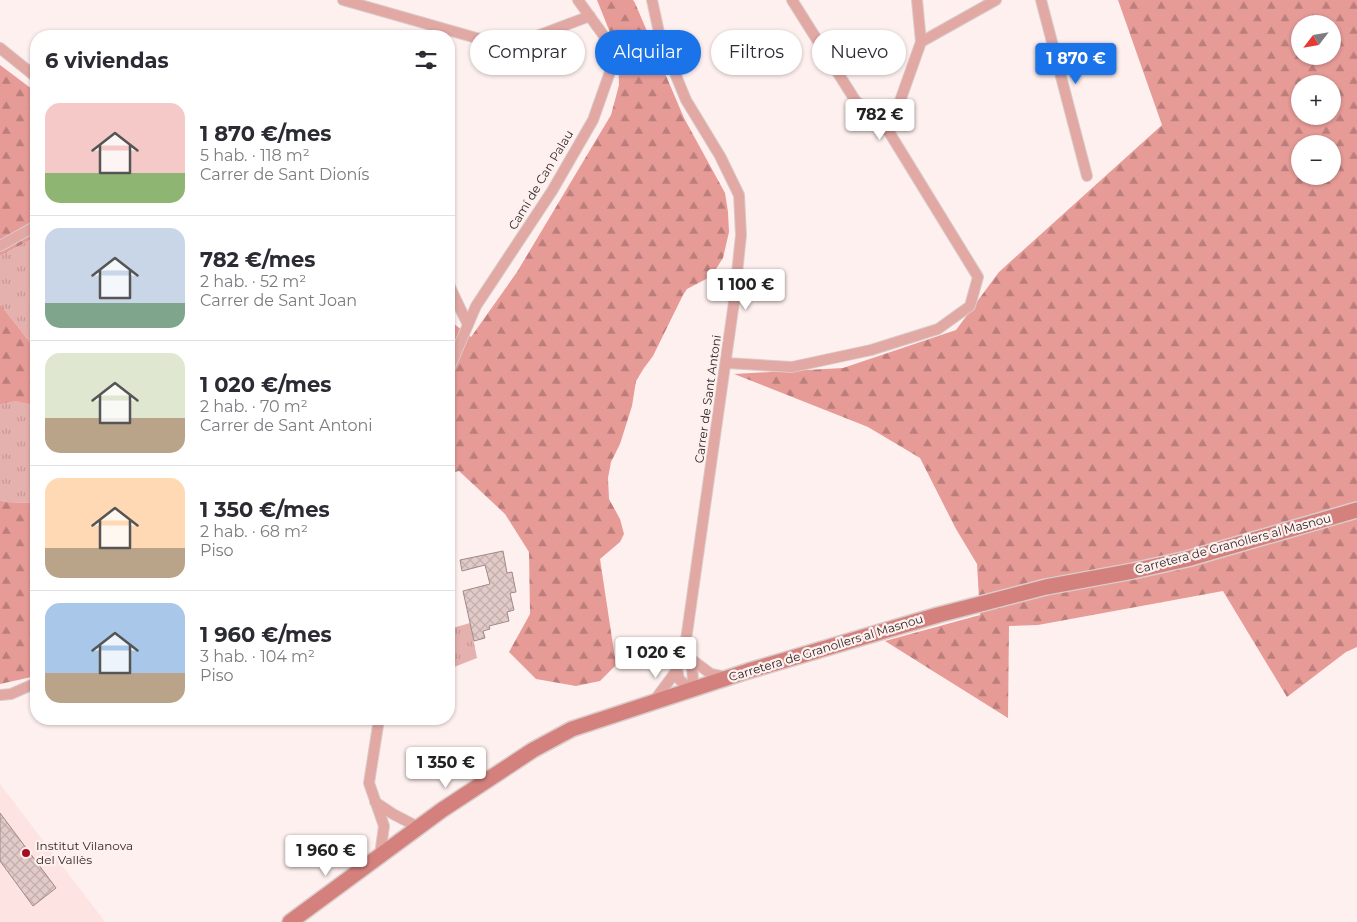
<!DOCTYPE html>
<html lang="es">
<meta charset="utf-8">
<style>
:root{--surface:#fff;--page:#f2f2f3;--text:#2b2b33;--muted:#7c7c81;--line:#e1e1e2;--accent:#1a73e8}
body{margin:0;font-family:Montserrat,sans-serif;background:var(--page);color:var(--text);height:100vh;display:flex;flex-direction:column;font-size:19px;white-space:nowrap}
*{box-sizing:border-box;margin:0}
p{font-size:16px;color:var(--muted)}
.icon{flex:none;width:28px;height:28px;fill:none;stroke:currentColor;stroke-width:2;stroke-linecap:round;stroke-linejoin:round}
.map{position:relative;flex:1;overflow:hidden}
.sheet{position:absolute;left:30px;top:30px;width:425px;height:695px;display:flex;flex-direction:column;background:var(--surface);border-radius:20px;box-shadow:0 1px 4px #0004}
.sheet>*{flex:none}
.guide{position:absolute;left:470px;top:30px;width:475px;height:45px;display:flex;gap:10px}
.needle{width:32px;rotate:239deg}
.controls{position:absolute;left:1291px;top:15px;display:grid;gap:10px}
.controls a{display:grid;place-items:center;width:50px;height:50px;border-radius:50%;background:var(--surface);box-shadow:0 1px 4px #0004;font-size:25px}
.price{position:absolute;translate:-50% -42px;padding:0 11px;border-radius:5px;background:#fff;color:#222;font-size:16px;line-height:32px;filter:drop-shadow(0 1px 2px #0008)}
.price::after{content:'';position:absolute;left:50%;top:30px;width:15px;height:11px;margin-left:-8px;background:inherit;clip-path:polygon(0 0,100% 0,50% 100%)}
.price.on{background:var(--accent);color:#fff}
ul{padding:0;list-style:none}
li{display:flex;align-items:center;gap:15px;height:125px;padding:0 15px}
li+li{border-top:1px solid var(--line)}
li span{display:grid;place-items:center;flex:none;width:140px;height:100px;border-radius:15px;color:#555}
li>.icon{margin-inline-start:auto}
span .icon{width:60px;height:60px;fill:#fffc;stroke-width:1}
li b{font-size:21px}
h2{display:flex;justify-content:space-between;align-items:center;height:60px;padding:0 15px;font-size:21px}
.pill{padding:0 18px;border-radius:22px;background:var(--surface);box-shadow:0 1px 4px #0004;font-size:18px;line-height:45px}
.pill.on{background:var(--accent);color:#fff}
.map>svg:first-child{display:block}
.built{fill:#fde3e1}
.grass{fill:url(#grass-tufts)}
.forest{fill:url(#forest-firs);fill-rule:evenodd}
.building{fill:url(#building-cross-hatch);stroke:#9f8a88}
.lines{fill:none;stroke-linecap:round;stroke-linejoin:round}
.minor-casing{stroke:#d9ccca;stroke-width:12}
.secondary-casing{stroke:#d9ccca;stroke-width:18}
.minor{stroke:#e1a8a4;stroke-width:10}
.secondary{stroke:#d4817e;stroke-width:15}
.poi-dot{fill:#a50c23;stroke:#fef0ee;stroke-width:2}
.labels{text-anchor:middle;stroke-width:4.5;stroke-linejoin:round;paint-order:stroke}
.street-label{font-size:12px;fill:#312828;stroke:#fef0ee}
.poi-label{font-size:12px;fill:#312828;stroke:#fef0ee;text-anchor:start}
</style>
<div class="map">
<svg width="1357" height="922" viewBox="0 0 1357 922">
<defs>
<pattern id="grass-tufts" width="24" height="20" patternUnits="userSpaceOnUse" patternTransform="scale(1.25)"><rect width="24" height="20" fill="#e5b1ae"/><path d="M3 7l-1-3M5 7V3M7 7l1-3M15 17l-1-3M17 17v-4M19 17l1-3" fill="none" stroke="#c59896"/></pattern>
<pattern id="forest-firs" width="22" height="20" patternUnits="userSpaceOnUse" patternTransform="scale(1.25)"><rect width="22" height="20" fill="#e69b97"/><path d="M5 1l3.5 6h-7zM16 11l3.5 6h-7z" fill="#bb7e7b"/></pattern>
<pattern id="building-cross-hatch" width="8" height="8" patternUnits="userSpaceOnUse" patternTransform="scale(1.25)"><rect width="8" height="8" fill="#e1cac8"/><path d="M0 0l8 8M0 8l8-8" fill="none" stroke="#c2aeac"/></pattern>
</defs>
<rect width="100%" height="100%" fill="#fef0ee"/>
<path class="built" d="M0,784L105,922H0Z"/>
<path class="grass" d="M36,237V346L29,341L0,304V256Z
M8,401L24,402L36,407V503L5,502L0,500V405Z
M470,623L477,658L449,669V629Z"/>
<path class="forest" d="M597,0H633L635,3L684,118L725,193L728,212L729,232L723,258L714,272L708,278L687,289L683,295L653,356L644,368L636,381L632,406L620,444L611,462L608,478L609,499L620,519L624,534L620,542L600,559L616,665L600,681L576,686L536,679L509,652L530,614L529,552L505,514L459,471L449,474V320L471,337L517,272L611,115L619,85L618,55L613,40Z
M1118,0H1357V647L1346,652L1287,697L1223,591L1038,625L1009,626L1008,718L885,641L980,615L977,564L956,529L920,458L868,427L734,374L843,368L956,330L999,272L1162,125ZM1300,24H1332V56H1300ZM1300,84H1332V116H1300ZM1300,144H1332V176H1300Z
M0,65L36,92V237L0,256Z
M0,304L29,341L36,346V407C23,401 13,399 0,405Z
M0,500L5,502L36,503V676L0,684Z"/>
<path class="building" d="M503,551L507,573L512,572L516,592L510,593L514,610L507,612L509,621L489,626L490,629L483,631L485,638L474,641L463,591L490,584L485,565L462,571L460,560Z
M0,813L56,888L33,906L0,861Z"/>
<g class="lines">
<defs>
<path id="minor" d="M343,0L494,43L534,37L590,16
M652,0L660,37L686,100L720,156L739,195L741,235L734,302L686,640L677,670L654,701
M1041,0L1087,176
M921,42L996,0
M0,48L36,77
M889,132L921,42L917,0
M0,246L36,226
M449,285L468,325
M727,363L792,367L871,350L938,329L970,306L978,277L889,132L855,100L792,0
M449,369L476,306L552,191L593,120L610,72L604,36L578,0
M691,659L711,674L726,677
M677,670L679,679L690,690C697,679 689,652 686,640
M0,695L11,694L36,683
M379,719L369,783L384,826L380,855
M375,802L393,814L418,827"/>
<path id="secondary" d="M290,922L442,810L533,750L572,729L748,671L938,615L1046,587L1133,571L1187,559L1357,510"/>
</defs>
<use href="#minor" class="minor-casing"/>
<use href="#secondary" class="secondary-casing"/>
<use href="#minor" class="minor"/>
<use href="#secondary" class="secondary"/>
</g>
<circle class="poi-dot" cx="26" cy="853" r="5"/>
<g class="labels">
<g class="street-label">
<text transform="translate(541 180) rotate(-59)" y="4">Camí de Can Palau</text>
<text transform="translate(708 399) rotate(-82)" y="4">Carrer de Sant Antoni</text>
<text transform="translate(1233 544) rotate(-15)" y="4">Carretera de Granollers al Masnou</text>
<text transform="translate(826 648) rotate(-17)" y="4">Carretera de Granollers al Masnou</text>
</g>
<g class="poi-label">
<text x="36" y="850">Institut Vilanova<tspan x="36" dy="14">del Vallès</tspan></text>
</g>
</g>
</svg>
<div class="controls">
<a><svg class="needle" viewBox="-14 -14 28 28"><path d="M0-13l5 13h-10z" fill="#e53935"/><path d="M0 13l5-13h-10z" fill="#7c7c81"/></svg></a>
<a>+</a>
<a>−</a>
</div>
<b class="price on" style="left:1076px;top:85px">1 870 €</b>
<b class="price" style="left:880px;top:141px">782 €</b>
<b class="price" style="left:746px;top:311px">1 100 €</b>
<b class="price" style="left:656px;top:679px">1 020 €</b>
<b class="price" style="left:446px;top:789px">1 350 €</b>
<b class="price" style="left:326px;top:877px">1 960 €</b>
<div class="guide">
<a class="pill">Comprar</a>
<a class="pill on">Alquilar</a>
<a class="pill">Filtros</a>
<a class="pill">Nuevo</a>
</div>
<section class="sheet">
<h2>6 viviendas<svg class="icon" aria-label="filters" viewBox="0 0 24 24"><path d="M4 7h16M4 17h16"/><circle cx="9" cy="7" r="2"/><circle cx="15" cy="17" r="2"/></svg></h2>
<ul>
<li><span style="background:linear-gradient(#f6c9c9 70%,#8fb573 0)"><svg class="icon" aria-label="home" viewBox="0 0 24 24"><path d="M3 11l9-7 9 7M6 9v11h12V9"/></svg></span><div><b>1 870 €/mes</b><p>5 hab. · 118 m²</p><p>Carrer de Sant Dionís</p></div></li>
<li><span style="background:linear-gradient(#c9d6e8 75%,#7fa58c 0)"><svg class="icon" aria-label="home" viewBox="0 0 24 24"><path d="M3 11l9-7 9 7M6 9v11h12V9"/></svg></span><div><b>782 €/mes</b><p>2 hab. · 52 m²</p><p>Carrer de Sant Joan</p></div></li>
<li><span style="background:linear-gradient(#dfe7d0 65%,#b9a48a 0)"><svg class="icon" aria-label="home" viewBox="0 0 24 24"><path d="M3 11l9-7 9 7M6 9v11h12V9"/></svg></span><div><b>1 020 €/mes</b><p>2 hab. · 70 m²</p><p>Carrer de Sant Antoni</p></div></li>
<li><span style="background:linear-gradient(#ffd9b3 70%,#b9a48a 0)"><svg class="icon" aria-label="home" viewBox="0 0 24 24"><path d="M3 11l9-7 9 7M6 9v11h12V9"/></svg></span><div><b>1 350 €/mes</b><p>2 hab. · 68 m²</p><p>Piso</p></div></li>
<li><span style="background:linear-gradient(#a9c7e8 70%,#b9a48a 0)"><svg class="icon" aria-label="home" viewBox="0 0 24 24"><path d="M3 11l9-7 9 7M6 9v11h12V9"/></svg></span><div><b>1 960 €/mes</b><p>3 hab. · 104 m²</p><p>Piso</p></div></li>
</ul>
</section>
</div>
